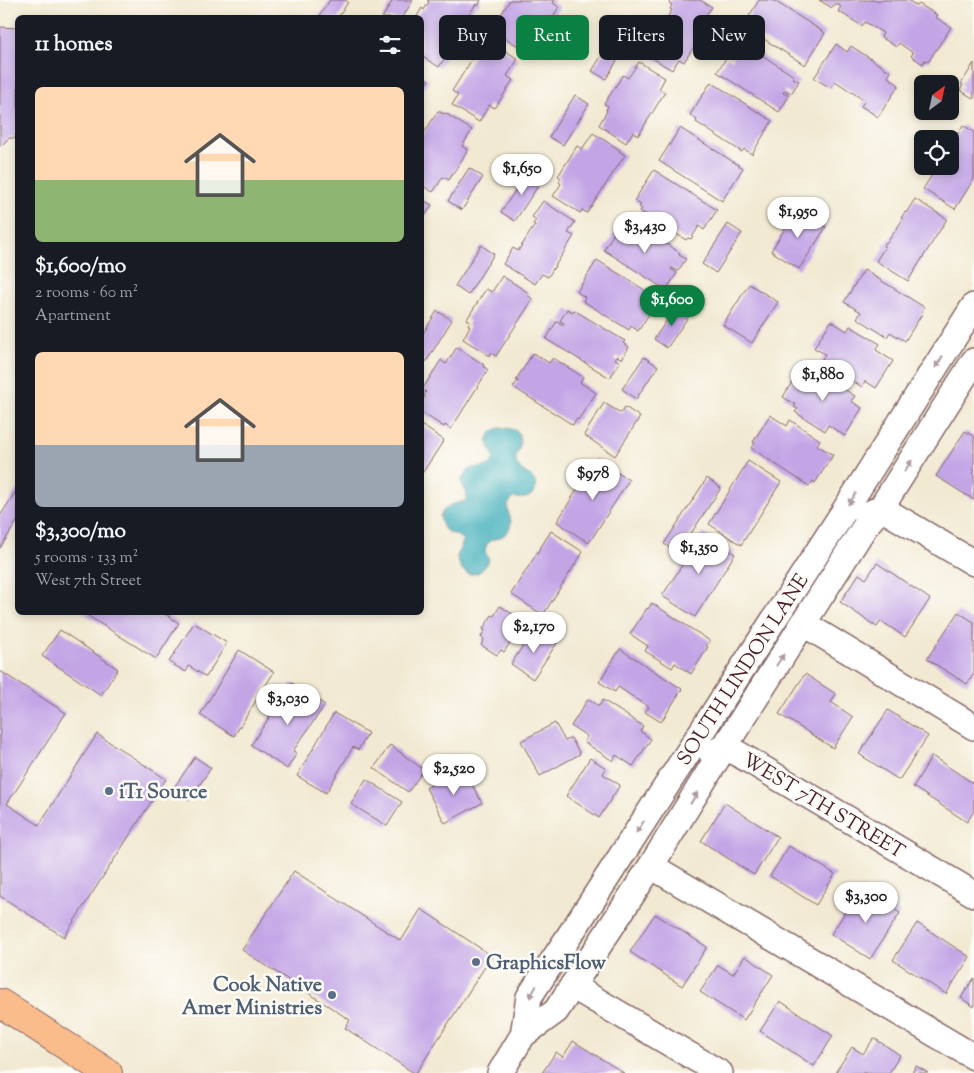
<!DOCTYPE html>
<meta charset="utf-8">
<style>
:root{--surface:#171b24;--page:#242831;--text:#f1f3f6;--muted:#9ea1a6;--accent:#0b8043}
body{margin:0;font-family:"Sorts Mill Goudy",serif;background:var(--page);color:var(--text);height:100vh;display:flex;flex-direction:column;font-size:19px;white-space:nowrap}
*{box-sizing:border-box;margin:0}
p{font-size:16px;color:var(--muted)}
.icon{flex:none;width:28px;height:28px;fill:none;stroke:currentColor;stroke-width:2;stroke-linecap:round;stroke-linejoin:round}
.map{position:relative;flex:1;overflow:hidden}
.sheet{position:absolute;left:15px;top:15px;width:409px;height:600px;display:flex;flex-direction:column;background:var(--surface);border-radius:8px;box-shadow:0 2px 8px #0003}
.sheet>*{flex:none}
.banner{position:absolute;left:439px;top:15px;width:460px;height:45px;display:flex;gap:10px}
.needle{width:32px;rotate:33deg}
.fabs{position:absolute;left:914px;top:75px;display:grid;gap:10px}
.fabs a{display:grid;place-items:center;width:45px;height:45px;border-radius:8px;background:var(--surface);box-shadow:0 2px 8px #0003;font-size:25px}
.price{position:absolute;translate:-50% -42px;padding:0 11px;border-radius:18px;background:#fff;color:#222;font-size:16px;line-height:32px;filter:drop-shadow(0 1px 2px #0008)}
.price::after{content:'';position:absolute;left:50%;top:30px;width:15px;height:11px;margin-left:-8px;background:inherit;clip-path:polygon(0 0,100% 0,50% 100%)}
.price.current{background:var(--accent);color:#fff}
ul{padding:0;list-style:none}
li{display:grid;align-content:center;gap:10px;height:265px;padding:0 20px}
li span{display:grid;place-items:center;height:155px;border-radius:8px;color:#555}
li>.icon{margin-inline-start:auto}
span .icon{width:90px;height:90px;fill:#fffc;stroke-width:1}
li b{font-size:21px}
h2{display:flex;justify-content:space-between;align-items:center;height:60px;padding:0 20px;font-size:21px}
.tag{padding:0 18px;border-radius:8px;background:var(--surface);box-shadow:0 2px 8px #0003;font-size:18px;line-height:45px}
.tag.current{background:var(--accent);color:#fff}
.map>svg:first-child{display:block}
.water{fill:#3fafbb;stroke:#446773}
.building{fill:#c3a5e6}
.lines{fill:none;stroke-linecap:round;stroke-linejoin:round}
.minor-casing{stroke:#856665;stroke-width:28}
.major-casing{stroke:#856665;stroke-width:30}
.minor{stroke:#fff;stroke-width:25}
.major{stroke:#fabc8b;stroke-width:28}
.oneway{fill:#ae9aa0}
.service-dot{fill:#5c6f8a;stroke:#fdfcf7;stroke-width:2}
.labels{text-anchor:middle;stroke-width:5;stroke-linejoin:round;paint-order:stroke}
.street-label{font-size:20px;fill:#4a1f2b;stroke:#fdfcf7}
.service-label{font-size:20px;font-weight:bold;fill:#4e5e75;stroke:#fdfcf7;text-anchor:start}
</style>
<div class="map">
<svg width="974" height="1073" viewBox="0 0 974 1073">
<rect width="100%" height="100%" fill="#fdfcf7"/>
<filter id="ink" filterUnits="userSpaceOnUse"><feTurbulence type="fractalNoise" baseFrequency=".02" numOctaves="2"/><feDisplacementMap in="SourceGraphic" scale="10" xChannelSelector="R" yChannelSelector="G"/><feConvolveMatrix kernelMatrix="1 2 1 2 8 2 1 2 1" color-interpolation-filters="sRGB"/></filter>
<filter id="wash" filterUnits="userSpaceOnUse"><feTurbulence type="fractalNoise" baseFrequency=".0096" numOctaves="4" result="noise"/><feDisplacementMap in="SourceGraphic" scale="20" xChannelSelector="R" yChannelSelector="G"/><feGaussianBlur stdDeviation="1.12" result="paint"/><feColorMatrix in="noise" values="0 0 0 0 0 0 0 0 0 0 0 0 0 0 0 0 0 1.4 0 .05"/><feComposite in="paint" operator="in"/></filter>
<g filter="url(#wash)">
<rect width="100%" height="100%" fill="#f2e9d2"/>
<path class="water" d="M499,428H508L517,431C520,437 521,443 519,450C517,454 515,456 516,461C518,474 543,476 534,492C529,500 521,498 513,498C499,513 519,517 507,532C499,543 487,534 485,552L489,559C485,574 465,582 459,563C458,562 457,557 457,556C458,551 462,546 463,541C453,528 444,540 440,516C449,502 450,506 465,501L467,497C467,492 463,487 461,481L469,469C476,467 483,468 490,465L494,458L487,441L491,432Z"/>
<g id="blocks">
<path class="building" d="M330,0H345L348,2L338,18H318Z
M393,0H413L402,18H382Z
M427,0H481L478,6L476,4L468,16L470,18L458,36L456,35L449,47L451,48L439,67L421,56V18H416L422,8L424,10L429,2Z
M510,0H555L553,3L559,7L540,37L534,33L524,50L496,32L498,30L493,28Z
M671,0H700L712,7L704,18L710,22L684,62L679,59L672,70L639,50L649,34L655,37L672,10L670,9L672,5L669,3Z
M759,0H773L825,33L805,65L743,26Z
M819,0H908L917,6L919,4L937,15L935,17L951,27L928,62L925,60L923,64L911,56L913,53L899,43L896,47L881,37L883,33L865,22L862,26L838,11L841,7L835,3L832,8Z
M0,27L18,28V138H9L1,146H0Z
M618,29L631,37L606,79L592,71Z
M492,42L518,59L507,76L513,80L495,108L489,105L479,122L452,105L458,95L452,91L479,48L485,52Z
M736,42L741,45L743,43L794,76L793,78L799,81L791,94L785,90L783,93L789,96L779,112L717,72L727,57L732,60L734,57L729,54Z
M836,44L847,52L851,46L891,72L888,77L899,85L878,117L861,106L865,101L835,81L831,88L814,78Z
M639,62L665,78L659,89L665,92L638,136L633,132L626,143L599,125L607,111L606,110L608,106L604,104L623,75L628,78Z
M974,63V99L960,90L963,85L961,84Z
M421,75L429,80L421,92Z
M711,82L772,121L752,154L744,149L742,152L696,122L697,120L690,115Z
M575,95L589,104L563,145L549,137Z
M438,111L444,114L445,113L472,130L462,146L468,150L449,180L443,177L433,192L421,185V138Z
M963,125L974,132V179L955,209L923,189L932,175L929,173L932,170L934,171L937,166H950V140L951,138L954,140Z
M680,128L743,168L722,201L659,161Z
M593,133L620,150L619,151L625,155L587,213L582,210L580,213L553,196L561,184L559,182L561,178L558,176L577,146L582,149Z
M469,168L483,177L462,210L448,201Z
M654,170L717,210L704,230L699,226L691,239L688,238L686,240L640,211L642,209L639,207L641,205L634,201Z
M528,171L542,180L515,221L501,212Z
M421,199L432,205L421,222Z
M915,199L947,219L908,281L876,261L885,247L883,246L886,242L887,243L903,219L901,218L905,212L906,213Z
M543,201L575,222L568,233L574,236L548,277L542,274L535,284L503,264L513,248L518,251L535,225L533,224L536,220L532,217Z
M797,209L826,227L799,269L771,251Z
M623,219L629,223L630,220L680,253L679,255L686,259L678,271L672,268L671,269L677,273L666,290L604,250L614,233L619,236L620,234L615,231Z
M728,224L742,233L716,273L702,264Z
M481,245L494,254L468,295L455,286Z
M597,260L659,299L638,331L631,326L629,330L583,301L585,297L577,292Z
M864,270L924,307L921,313L922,314L905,341L890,332L887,337L857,318L861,312L844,302Z
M502,276L529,293L527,295L533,299L496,356L491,353L490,356L463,339L470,326L468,325L470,321L467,319L486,289L492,292Z
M749,284L778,302L752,343L723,325Z
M676,307L689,316L667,348L654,339Z
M567,309L572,312L574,310L625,341L623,343L629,347L622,359L617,356L615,359L620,362L610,378L546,339L557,321L563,325L564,323L560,321Z
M437,311L452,320L426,362L421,359V337Z
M831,321L847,331L850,326L880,344L876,350L893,361L876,388L865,381L862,387L821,361L825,354L814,348Z
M457,347L484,365L483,366L488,370L451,429L445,425L444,427L421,412V403L425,396L424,395L426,392L422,390L441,360L446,364Z
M533,353L549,363L553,358L583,377L580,382L596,393L578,420L576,419L573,425L513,387L518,381L516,380Z
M644,357L658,366L636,399L622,389Z
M800,369L811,376L814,370L855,396L851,401L862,408L845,436L828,425L825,431L795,412L798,409L794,407L796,405L783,397Z
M604,403L621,413L625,407L640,417L615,456L584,435Z
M770,415L787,426L790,420L820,440L817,445L833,455L815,483L813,481L809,486L751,448L755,443L753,442Z
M421,425L444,440L423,472L421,471Z
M965,431L974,436V500L936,476Z
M596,459L629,480L589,543L557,522Z
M748,461L781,482L741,545L709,524Z
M707,478L721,488L678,553L664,544Z
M18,488V520L0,548V516Z
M551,531L583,552L543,615L511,594Z
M703,533L735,554L695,617L662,596Z
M877,563L930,599L905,637L881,621L877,627L840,602L859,574L866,579Z
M652,603L710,641L706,646L708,647L691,674L675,663L672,668L645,651L648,646L630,634L647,608L648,609Z
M500,606L524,621L504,652L501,650L497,655L481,645L484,639L481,637L485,630L483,629L492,615L494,616Z
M82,612H162L179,623L156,659Z
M958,612L974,622V674L967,684L927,659Z
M194,623L227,643L206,677L189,666L186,672L169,662Z
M534,629L557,643L533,679L511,664Z
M60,630L118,669L101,695L42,656Z
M620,649L682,689L661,722L645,712L649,707L618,687L615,692L599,682Z
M239,650L274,672L234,736L200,715Z
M0,671L66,713L7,804L39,825L97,734L166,779L64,937L0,896Z
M805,674L836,694L831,702L853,717L833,748L779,714Z
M292,683L325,705L293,751L297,753L287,769L251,745Z
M588,699L599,706L603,700L643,726L640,731L651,739L633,766L616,755L613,761L584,742L587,736L571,726Z
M888,710L928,736L899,780L859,754Z
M334,713L368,733L358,750L353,747L326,793L297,776Z
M555,723L565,741L571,738L580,754L540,776L521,741Z
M390,745L424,770L408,792L374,768Z
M932,756L974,784V811L967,822L913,787Z
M195,757L211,768L189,800L173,789Z
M590,758L606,768L603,774L620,785L599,818L566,796Z
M463,768L482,803L445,823L426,788Z
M366,779L402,802L387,826L351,804Z
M725,803L778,837L754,875L701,841Z
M789,846L835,874L816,905L770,876Z
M294,871L401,941L421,909L492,956L416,1073H414L345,1028L350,1020L242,950Z
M861,888L900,913L870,959L831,934Z
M655,914L707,947L682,986L630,952Z
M917,923L970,957L946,994L893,960Z
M745,956L773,975L744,1020L700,992L718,965L733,974Z
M974,978V1007L961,998Z
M780,1001L833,1036L814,1066L760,1031Z
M874,1038L900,1055L889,1073H835L852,1047L863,1054Z
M573,1041L624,1073H542L556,1052L563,1057Z
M916,1066L928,1073H912Z"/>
</g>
</g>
<g filter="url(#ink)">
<use href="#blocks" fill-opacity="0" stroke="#856665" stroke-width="1"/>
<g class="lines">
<defs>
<path id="minor" d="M866,515L881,508L974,563
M804,624L974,727
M712,754L725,746L974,894
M651,866L974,1057
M572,986L720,1073
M523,1035L529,997L581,918L848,505L974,306
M500,1073L523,1035L556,1011L651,866L725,746L866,525L881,508L974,361"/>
<path id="major" d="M0,1003L108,1073"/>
</defs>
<use href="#minor" class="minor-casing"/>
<use href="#major" class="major-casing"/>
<use href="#minor" class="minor"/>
<use href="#major" class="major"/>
</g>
<defs><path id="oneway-solid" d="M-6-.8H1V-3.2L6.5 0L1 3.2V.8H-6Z" transform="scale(1.25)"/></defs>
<g class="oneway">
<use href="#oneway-solid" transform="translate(939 362) rotate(122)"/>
<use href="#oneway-solid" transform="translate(908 466) rotate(-57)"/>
<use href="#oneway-solid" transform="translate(852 499) rotate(123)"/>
<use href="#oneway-solid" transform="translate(780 660) rotate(-57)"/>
<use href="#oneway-solid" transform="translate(694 798) rotate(-58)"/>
<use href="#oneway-solid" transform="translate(640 827) rotate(123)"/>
<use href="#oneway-solid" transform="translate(533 992) rotate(119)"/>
</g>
</g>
<g class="service-dot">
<circle cx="109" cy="791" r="5"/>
<circle cx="476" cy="962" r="5"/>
<circle cx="332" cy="995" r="5"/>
</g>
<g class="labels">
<g class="street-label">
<text transform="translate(742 669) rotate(-57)" y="7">SOUTH LINDON LANE</text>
<text transform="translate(824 805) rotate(31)" y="7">WEST 7TH STREET</text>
</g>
<g class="service-label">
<text x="119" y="798">iT1 Source</text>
<text x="486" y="969">GraphicsFlow</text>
<text x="322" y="991" text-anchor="end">Cook Native<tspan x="322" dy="23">Amer Ministries</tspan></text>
</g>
</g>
</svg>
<div class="fabs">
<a><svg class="needle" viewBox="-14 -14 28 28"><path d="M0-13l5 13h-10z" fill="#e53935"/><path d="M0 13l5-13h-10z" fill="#9ea1a6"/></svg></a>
<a><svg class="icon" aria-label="locate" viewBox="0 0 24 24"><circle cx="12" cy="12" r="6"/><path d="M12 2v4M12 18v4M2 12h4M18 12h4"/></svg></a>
</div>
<b class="price" style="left:522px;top:196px">$1,650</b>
<b class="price" style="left:798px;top:239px">$1,950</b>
<b class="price" style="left:645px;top:254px">$3,430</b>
<b class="price current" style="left:672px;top:327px">$1,600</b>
<b class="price" style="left:823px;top:402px">$1,880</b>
<b class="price" style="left:593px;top:501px">$978</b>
<b class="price" style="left:699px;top:575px">$1,350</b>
<b class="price" style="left:534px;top:654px">$2,170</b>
<b class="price" style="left:288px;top:726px">$3,030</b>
<b class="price" style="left:454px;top:796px">$2,520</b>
<b class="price" style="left:866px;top:924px">$3,300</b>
<div class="banner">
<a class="tag">Buy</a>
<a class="tag current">Rent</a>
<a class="tag">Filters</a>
<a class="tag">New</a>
</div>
<section class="sheet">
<h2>11 homes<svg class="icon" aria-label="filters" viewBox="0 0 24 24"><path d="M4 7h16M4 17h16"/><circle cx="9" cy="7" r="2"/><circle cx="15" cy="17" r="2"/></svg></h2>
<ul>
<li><span style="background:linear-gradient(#ffd9b3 60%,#8fb573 0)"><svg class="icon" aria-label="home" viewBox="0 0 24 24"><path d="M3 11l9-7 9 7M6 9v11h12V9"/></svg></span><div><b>$1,600/mo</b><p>2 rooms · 60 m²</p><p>Apartment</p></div></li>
<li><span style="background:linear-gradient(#ffd9b3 60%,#9aa5b1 0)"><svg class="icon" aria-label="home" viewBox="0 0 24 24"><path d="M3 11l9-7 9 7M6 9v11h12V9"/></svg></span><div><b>$3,300/mo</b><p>5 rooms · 133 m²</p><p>West 7th Street</p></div></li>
</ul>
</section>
</div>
